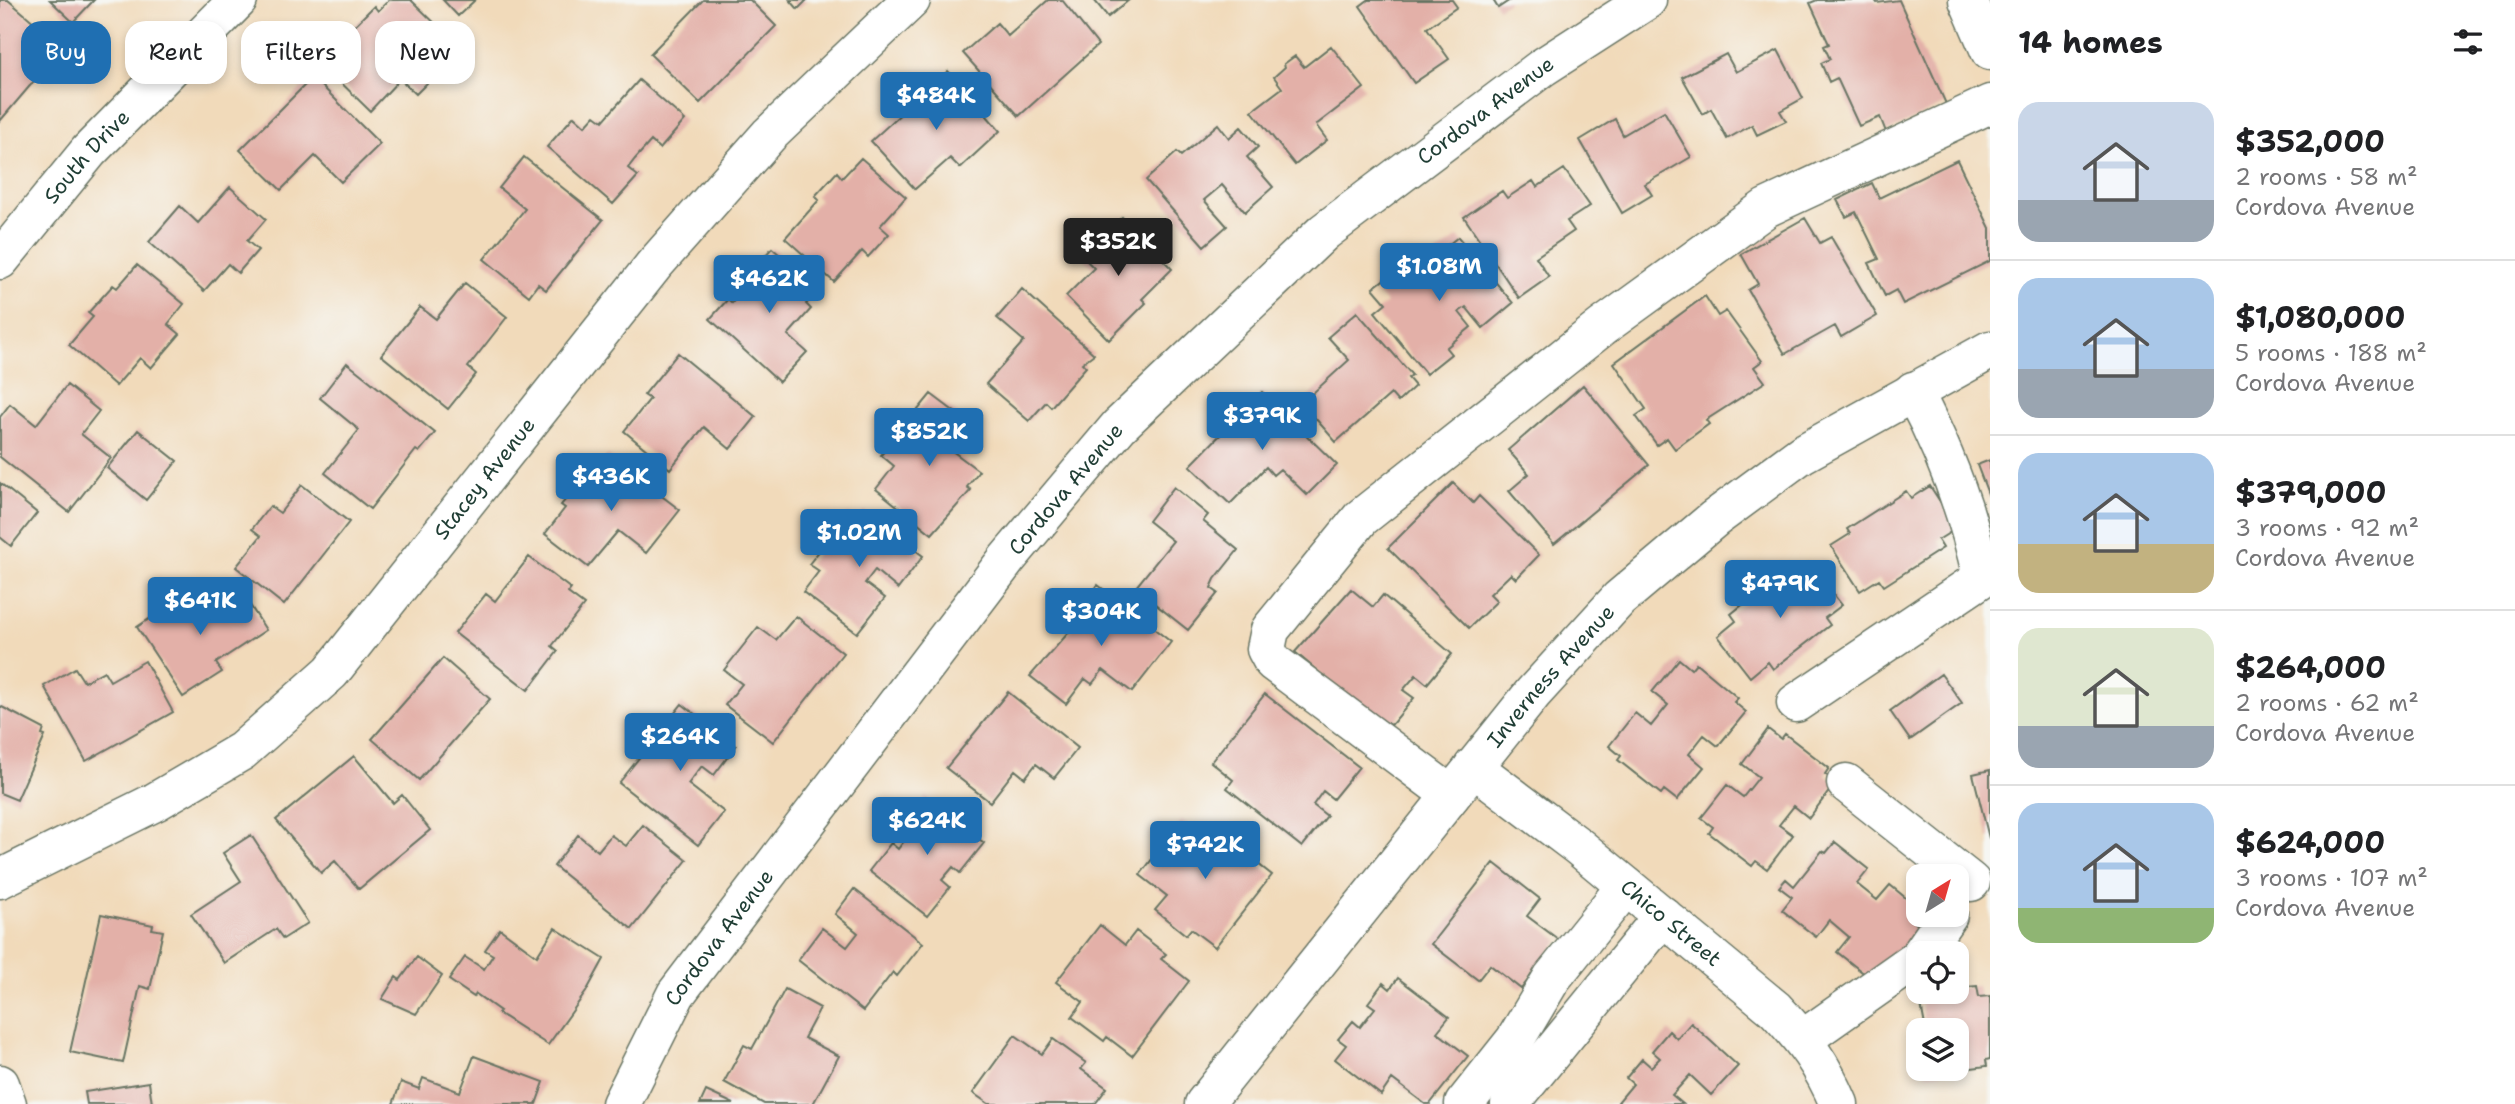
<!DOCTYPE html>
<meta charset="utf-8">
<style>
:root{--surface:#fff;--page:#f6f6f6;--text:#202124;--muted:#757577;--line:#e0e0e0;--accent:#1f6fb2}
body{margin:0;font-family:"Shantell Sans",sans-serif;background:var(--page);color:var(--text);height:100vh;display:flex;flex-direction:column;font-size:26px;white-space:nowrap}
*{box-sizing:border-box;margin:0}
p{font-size:23px;color:var(--muted)}
.icon{flex:none;width:38px;height:38px;fill:none;stroke:currentColor;stroke-width:2;stroke-linecap:round;stroke-linejoin:round}
.map{position:relative;flex:1;overflow:hidden}
.drawer{display:flex;flex-direction:column;background:var(--surface);width:525px}
.drawer>*{flex:none}
.guide{position:absolute;left:21px;top:21px;width:665px;height:63px;display:flex;gap:14px}
.needle{width:46px;rotate:37deg}
.buttons{position:absolute;left:1906px;top:864px;display:grid;gap:14px}
.buttons a{display:grid;place-items:center;width:63px;height:63px;border-radius:14px;background:var(--surface);box-shadow:0 4px 10px #0003;font-size:35px}
.price{position:absolute;translate:-50% -60px;padding:0 16px;border-radius:7px;background:var(--accent);color:#fff;font-size:23px;line-height:46px;filter:drop-shadow(0 2px 4px #0008)}
.price::after{content:'';position:absolute;left:50%;top:42px;width:21px;height:16px;margin-left:-10px;background:inherit;clip-path:polygon(0 0,100% 0,50% 100%)}
.price.selected{background:#222;color:#fff}
ul{padding:0;list-style:none}
li{display:flex;align-items:center;gap:21px;height:175px;padding:0 28px}
li+li{border-top:2px solid var(--line)}
li span{display:grid;place-items:center;flex:none;width:196px;height:140px;border-radius:21px;color:#555}
li>.icon{margin-inline-start:auto}
span .icon{width:84px;height:84px;fill:#fffc;stroke-width:1}
li b{font-size:30px}
h2{display:flex;justify-content:space-between;align-items:center;height:84px;padding:0 28px;font-size:30px}
.pill{padding:0 24px;border-radius:21px;background:var(--surface);box-shadow:0 4px 10px #0003;font-size:24px;line-height:63px}
.pill.selected{background:var(--accent);color:#fff}
main{display:flex;flex:1;min-height:0}
.map>svg:first-child{display:block}
.building{fill:#e3b0a8}
.lines{fill:none;stroke-linecap:round;stroke-linejoin:round}
.minor-casing{stroke:#687463;stroke-width:41}
.minor{stroke:#fff;stroke-width:38}
.labels{text-anchor:middle;stroke-width:5;stroke-linejoin:round;paint-order:stroke}
.street-label{font-size:21px;fill:#1f3d34;stroke:#f6f6f2}
</style>
<main>
<div class="map">
<svg width="1990" height="1104" viewBox="0 0 1990 1104">
<rect width="100%" height="100%" fill="#f6f6f2"/>
<filter id="ink" filterUnits="userSpaceOnUse"><feTurbulence type="fractalNoise" baseFrequency=".0143" numOctaves="2"/><feDisplacementMap in="SourceGraphic" scale="14" xChannelSelector="R" yChannelSelector="G"/><feConvolveMatrix kernelMatrix="1 2 1 2 8 2 1 2 1" color-interpolation-filters="sRGB"/></filter>
<filter id="wash" filterUnits="userSpaceOnUse"><feTurbulence type="fractalNoise" baseFrequency=".00686" numOctaves="4" result="noise"/><feDisplacementMap in="SourceGraphic" scale="28" xChannelSelector="R" yChannelSelector="G"/><feGaussianBlur stdDeviation="1.57" result="paint"/><feColorMatrix in="noise" values="0 0 0 0 0 0 0 0 0 0 0 0 0 0 0 0 0 1.4 0 .05"/><feComposite in="paint" operator="in"/></filter>
<g filter="url(#wash)">
<rect width="100%" height="100%" fill="#f1daba"/>
<g id="blocks">
<path class="building" d="M0,0H8L63,47L0,121Z
M50,0H94L73,22Z
M389,0H411L446,34L422,57L438,72L416,94L400,79L370,111L325,67L342,49L338,45L354,26L374,6L378,11Z
M443,0H475L458,16Z
M703,0H750L776,26L700,103L650,54Z
M790,0H807L798,9Z
M1048,0H1062L1098,45L1019,116L963,53L997,23L1008,36Z
M1094,0H1129L1108,17Z
M1368,0H1452L1457,7L1427,28L1449,59L1414,83L1360,6Z
M1493,0H1510L1498,8Z
M1817,0H1875L1877,3L1899,0L1946,104L1886,132L1880,117L1859,126L1837,78L1829,82L1821,63L1830,59L1824,46L1829,44L1810,3Z
M1331,46L1364,88L1316,125L1327,140L1295,165L1252,111L1282,88L1274,77L1285,67L1284,64L1295,56L1304,67Z
M1778,50L1803,98L1780,111L1786,121L1757,135L1752,125L1727,139L1711,109L1703,114L1682,77L1726,54L1736,72Z
M948,71L1000,131L960,168L950,158L915,189L871,141Z
M313,77L380,144L341,182L315,156L281,190L240,150Z
M639,80L685,120L660,149L651,141L635,159L628,168L638,176L613,204L547,147L574,116L585,126L595,115L603,121Z
M1664,111L1691,157L1645,184L1652,195L1622,213L1580,140L1615,119L1623,135Z
M1218,124L1229,138L1241,127L1258,147L1247,157L1273,187L1245,212L1222,185L1204,200L1227,226L1204,246L1146,180L1177,152L1181,156Z
M524,157L603,220L546,290L538,284L529,296L484,259L525,209L499,188Z
M861,158L906,197L880,226L889,234L868,257L862,251L834,282L785,238L819,200L815,196L837,172L842,178Z
M1957,160L1990,228V261L1903,304L1896,290L1885,296L1869,263L1879,259L1856,212L1846,217L1837,200L1872,183L1879,198Z
M1564,169L1590,206L1567,221L1574,231L1536,257L1549,277L1519,298L1464,217L1502,191L1507,198L1533,181L1537,187Z
M230,187L266,219L247,241L258,250L238,273L228,264L204,291L149,242L180,206L198,223Z
M1122,217L1172,269L1142,299L1146,303L1109,340L1066,296L1094,268L1082,256Z
M1805,218L1820,243L1831,237L1877,316L1841,337L1835,326L1785,354L1748,290L1758,284L1741,254Z
M1458,237L1513,303L1483,328L1466,307L1459,312L1471,327L1446,348L1451,354L1426,374L1375,312L1386,303L1373,288L1399,268L1407,278Z
M772,248L819,289L806,304L811,309L788,335L807,352L779,382L710,319L728,299L732,303L759,272L755,267Z
M137,265L184,304L168,324L180,334L151,368L140,358L116,386L69,345L93,317L88,313L113,285L117,288Z
M465,283L507,317L468,367L476,374L448,409L381,355L420,307L436,319Z
M1022,289L1094,354L1082,363L1086,367L1051,407L1046,402L1029,421L986,384L1024,341L997,318Z
M1705,296L1718,316L1726,311L1762,361L1754,367L1765,382L1706,420L1709,424L1675,449L1667,438L1657,445L1636,416L1646,409L1614,363Z
M1357,312L1412,375L1408,378L1415,386L1398,402L1391,394L1336,442L1302,403L1349,360L1328,337Z
M678,353L756,417L730,449L704,427L670,469L624,431L650,399L644,395Z
M347,363L435,433L419,452L416,450L370,509L325,473L359,430L320,398Z
M67,385L99,411L81,434L111,458L69,512L0,457V417L10,404L36,425Z
M1583,385L1649,465L1554,544L1509,491L1529,474L1508,450Z
M1262,392L1337,465L1307,495L1280,469L1273,475L1266,467L1230,504L1190,466Z
M931,394L972,425L951,450L979,471L967,487L971,490L932,534L876,489L894,466L881,455L899,433L910,442L928,419L917,411Z
M138,430L177,461L146,500L107,468Z
M608,455L680,510L646,553L618,531L588,567L545,534L565,508L561,505L580,482L584,485Z
M1990,460V499L1977,465Z
M0,483L37,513L11,546L0,537Z
M1453,483L1473,503L1479,496L1539,555L1516,579L1511,574L1490,594L1497,601L1469,628L1388,548Z
M302,485L349,522L284,605L236,567L261,536L252,529L270,506L280,513Z
M1930,486L1957,528L1938,540L1943,548L1884,586L1879,579L1860,591L1831,546L1850,534L1847,529L1906,491L1911,498Z
M1174,487L1208,515L1203,521L1238,550L1215,579L1211,588L1218,593L1188,630L1135,588L1173,541L1148,521Z
M864,511L923,556L898,589L875,570L865,583L885,598L857,633L803,592L819,571L809,564L839,526L836,524L849,514L857,521Z
M529,557L571,589L568,593L584,605L552,646L558,651L528,690L455,633L486,594L495,601Z
M1808,563L1842,605L1825,618L1830,625L1773,669L1768,662L1750,677L1718,636L1736,621L1731,614L1787,569L1792,576Z
M237,585L266,630L216,663L222,672L183,697L137,627L187,594L198,611Z
M1098,585L1171,642L1132,692L1103,670L1092,684L1085,679L1066,704L1030,676L1071,630L1066,627Z
M1351,589L1373,607L1383,595L1452,654L1427,684L1416,675L1403,690L1414,698L1387,730L1295,652Z
M796,616L843,653L773,742L725,705L742,684L724,670L758,627L776,640Z
M443,658L490,699L419,780L372,739Z
M1679,659L1691,669L1696,663L1738,698L1734,702L1746,712L1718,746L1704,735L1689,754L1704,767L1677,800L1664,790L1661,794L1618,760L1621,756L1609,746L1635,713L1651,726L1668,705L1652,692Z
M145,661L173,712L86,761L44,686L75,668L84,682L104,671L110,681Z
M1941,674L1962,703L1910,740L1890,711Z
M1008,692L1078,748L1054,778L1036,764L1025,778L1015,770L990,802L946,768Z
M1265,694L1359,767L1333,799L1323,791L1313,805L1327,816L1302,847L1227,788L1233,780L1211,762Z
M682,704L736,746L714,775L702,766L688,784L724,812L698,845L619,783Z
M0,706L44,729L42,735L45,736L17,800L0,793Z
M1768,729L1781,739L1785,734L1829,768L1825,774L1836,782L1809,818L1794,806L1779,825L1793,835L1767,869L1756,861L1752,866L1709,833L1713,827L1701,818L1727,785L1743,797L1759,777L1742,764Z
M354,756L393,803L402,795L430,830L359,889L335,861L321,873L276,820Z
M1990,770V838H1989L1973,774Z
M926,797L984,843L960,873L953,867L942,880L950,887L927,916L869,871L891,843L898,849L910,833L902,827Z
M1182,820L1208,840L1219,825L1252,851L1248,856L1272,875L1215,947L1191,929L1186,935L1155,910L1167,896L1140,875Z
M643,825L687,860L632,929L554,866L578,835L598,851L611,835L626,846Z
M251,835L308,923L283,939L276,929L224,963L191,914L241,881L223,853Z
M1835,842L1869,869L1857,884L1877,900L1890,885L1918,908L1920,915L1914,922L1920,927L1884,971L1871,979L1837,952L1849,937L1829,920L1816,937L1782,910L1792,897L1779,887L1786,879L1794,886L1822,851L1826,853Z
M1494,863L1540,899L1527,916L1559,940L1521,989L1490,965L1478,980L1431,944Z
M854,889L923,943L897,976L893,972L863,1011L798,960L822,928L847,947L858,933L835,914Z
M101,914L153,925L152,929L163,931L150,989L140,986L123,1063L70,1052Z
M1100,925L1125,945L1136,931L1166,954L1161,959L1189,981L1132,1056L1107,1037L1104,1041L1072,1017L1083,1002L1056,982Z
M555,928L604,959L586,992L548,1045L498,1013L500,1011L476,994L474,997L449,980L465,957L484,969L493,955L485,950L500,929L537,956Z
M417,957L442,976L416,1014L382,999L396,977L400,980Z
M1398,978L1449,1017L1437,1032L1468,1056L1430,1104H1425L1392,1079L1381,1095L1335,1059L1346,1045L1338,1039L1353,1021L1360,1027L1375,1008L1368,1003L1383,983L1390,989Z
M1977,986L1979,997L1990,996V1059L1986,1060L1987,1066L1956,1070V1031H1926L1919,994L1956,992V988Z
M785,989L820,1008L804,1038L839,1056L813,1104H764L724,1082L744,1045L752,1049Z
M1691,1023L1738,1066L1711,1095L1690,1075L1672,1095L1683,1104H1621L1618,1102L1633,1084L1626,1078L1642,1059L1651,1067L1660,1058L1652,1051L1669,1031L1677,1039Z
M1015,1035L1042,1054L1053,1039L1086,1063L1081,1069L1107,1088L1095,1104H989L973,1093Z
M474,1056L544,1082L536,1104H393L401,1082L419,1089L423,1078L460,1092Z
M1926,1069H1952V1071L1926,1074Z
M149,1082L152,1104H87L85,1092Z
M706,1091L734,1104H700Z"/>
</g>
</g>
<g filter="url(#ink)">
<use href="#blocks" fill-opacity="0" stroke="#687463" stroke-width="2"/>
<g class="lines">
<defs>
<g id="minor">
<path d="M1968,0L1990,51"/>
<path id="s1" d="M0,260L89,151L238,0"/>
<path d="M1796,703L1982,578C1968,512 1945,451 1913,391"/>
<path id="s2" d="M1473,767L1579,847L1775,1009C1805,1041 1822,1064 1839,1104"/>
<path d="M1846,783L1971,882"/>
<path d="M1451,795L1273,662L1266,649L1270,630L1361,518L1602,327L1766,208L1990,104"/>
<path id="s3" d="M0,879L155,802L242,751L331,672L654,265L769,135L911,0"/>
<path d="M1921,954L1948,915"/>
<path d="M1803,1039L1918,958"/>
<path d="M0,1084L7,1104"/>
<path id="s4" d="M621,1104L676,994L1007,559L1119,426L1324,232L1543,67L1647,0"/>
<path id="s5" d="M1204,1104L1533,693L1619,599L1714,519L1802,454L1990,350"/>
<path d="M1464,1104L1515,1040L1552,978L1626,886"/>
<path d="M1510,1104L1663,916"/>
</g>
</defs>
<use href="#minor" class="minor-casing"/>
<use href="#minor" class="minor"/>
</g>
</g>
<g class="labels">
<g class="street-label">
<text dy="7" stroke="none"><textPath href="#s4" startOffset="1328">Cordova Avenue</textPath></text>
<text dy="7" stroke="none"><textPath href="#s1" startOffset="135">South Drive</textPath></text>
<text dy="7" stroke="none"><textPath href="#s3" startOffset="640">Stacey Avenue</textPath></text>
<text dy="7" stroke="none"><textPath href="#s4" startOffset="761">Cordova Avenue</textPath></text>
<text dy="7" stroke="none"><textPath href="#s5" startOffset="551">Inverness Avenue</textPath></text>
<text dy="7" stroke="none"><textPath href="#s2" startOffset="252">Chico Street</textPath></text>
<text dy="7" stroke="none"><textPath href="#s4" startOffset="194">Cordova Avenue</textPath></text>
</g>
</g>
</svg>
<div class="buttons">
<a><svg class="needle" viewBox="-14 -14 28 28"><path d="M0-13l5 13h-10z" fill="#e53935"/><path d="M0 13l5-13h-10z" fill="#757577"/></svg></a>
<a><svg class="icon" aria-label="locate" viewBox="0 0 24 24"><circle cx="12" cy="12" r="6"/><path d="M12 2v4M12 18v4M2 12h4M18 12h4"/></svg></a>
<a><svg class="icon" aria-label="layers" viewBox="0 0 24 24"><path d="M12 4l9 5-9 5-9-5zM3 14l9 5 9-5"/></svg></a>
</div>
<b class="price" style="left:936px;top:132px">$484K</b>
<b class="price selected" style="left:1118px;top:278px">$352K</b>
<b class="price" style="left:1439px;top:303px">$1.08M</b>
<b class="price" style="left:769px;top:315px">$462K</b>
<b class="price" style="left:1262px;top:452px">$379K</b>
<b class="price" style="left:929px;top:468px">$852K</b>
<b class="price" style="left:611px;top:513px">$436K</b>
<b class="price" style="left:859px;top:569px">$1.02M</b>
<b class="price" style="left:1780px;top:620px">$479K</b>
<b class="price" style="left:200px;top:637px">$641K</b>
<b class="price" style="left:1101px;top:648px">$304K</b>
<b class="price" style="left:680px;top:773px">$264K</b>
<b class="price" style="left:927px;top:857px">$624K</b>
<b class="price" style="left:1205px;top:881px">$742K</b>
<div class="guide">
<a class="pill selected">Buy</a>
<a class="pill">Rent</a>
<a class="pill">Filters</a>
<a class="pill">New</a>
</div>
</div>
<section class="drawer">
<h2>14 homes<svg class="icon" aria-label="filters" viewBox="0 0 24 24"><path d="M4 7h16M4 17h16"/><circle cx="9" cy="7" r="2"/><circle cx="15" cy="17" r="2"/></svg></h2>
<ul>
<li><span style="background:linear-gradient(#c9d6e8 70%,#9aa5b1 0)"><svg class="icon" aria-label="home" viewBox="0 0 24 24"><path d="M3 11l9-7 9 7M6 9v11h12V9"/></svg></span><div><b>$352,000</b><p>2 rooms · 58 m²</p><p>Cordova Avenue</p></div></li>
<li><span style="background:linear-gradient(#a9c7e8 65%,#9aa5b1 0)"><svg class="icon" aria-label="home" viewBox="0 0 24 24"><path d="M3 11l9-7 9 7M6 9v11h12V9"/></svg></span><div><b>$1,080,000</b><p>5 rooms · 188 m²</p><p>Cordova Avenue</p></div></li>
<li><span style="background:linear-gradient(#a9c7e8 65%,#c2b280 0)"><svg class="icon" aria-label="home" viewBox="0 0 24 24"><path d="M3 11l9-7 9 7M6 9v11h12V9"/></svg></span><div><b>$379,000</b><p>3 rooms · 92 m²</p><p>Cordova Avenue</p></div></li>
<li><span style="background:linear-gradient(#dfe7d0 70%,#9aa5b1 0)"><svg class="icon" aria-label="home" viewBox="0 0 24 24"><path d="M3 11l9-7 9 7M6 9v11h12V9"/></svg></span><div><b>$264,000</b><p>2 rooms · 62 m²</p><p>Cordova Avenue</p></div></li>
<li><span style="background:linear-gradient(#a9c7e8 75%,#8fb573 0)"><svg class="icon" aria-label="home" viewBox="0 0 24 24"><path d="M3 11l9-7 9 7M6 9v11h12V9"/></svg></span><div><b>$624,000</b><p>3 rooms · 107 m²</p><p>Cordova Avenue</p></div></li>
</ul>
</section>
</main>
